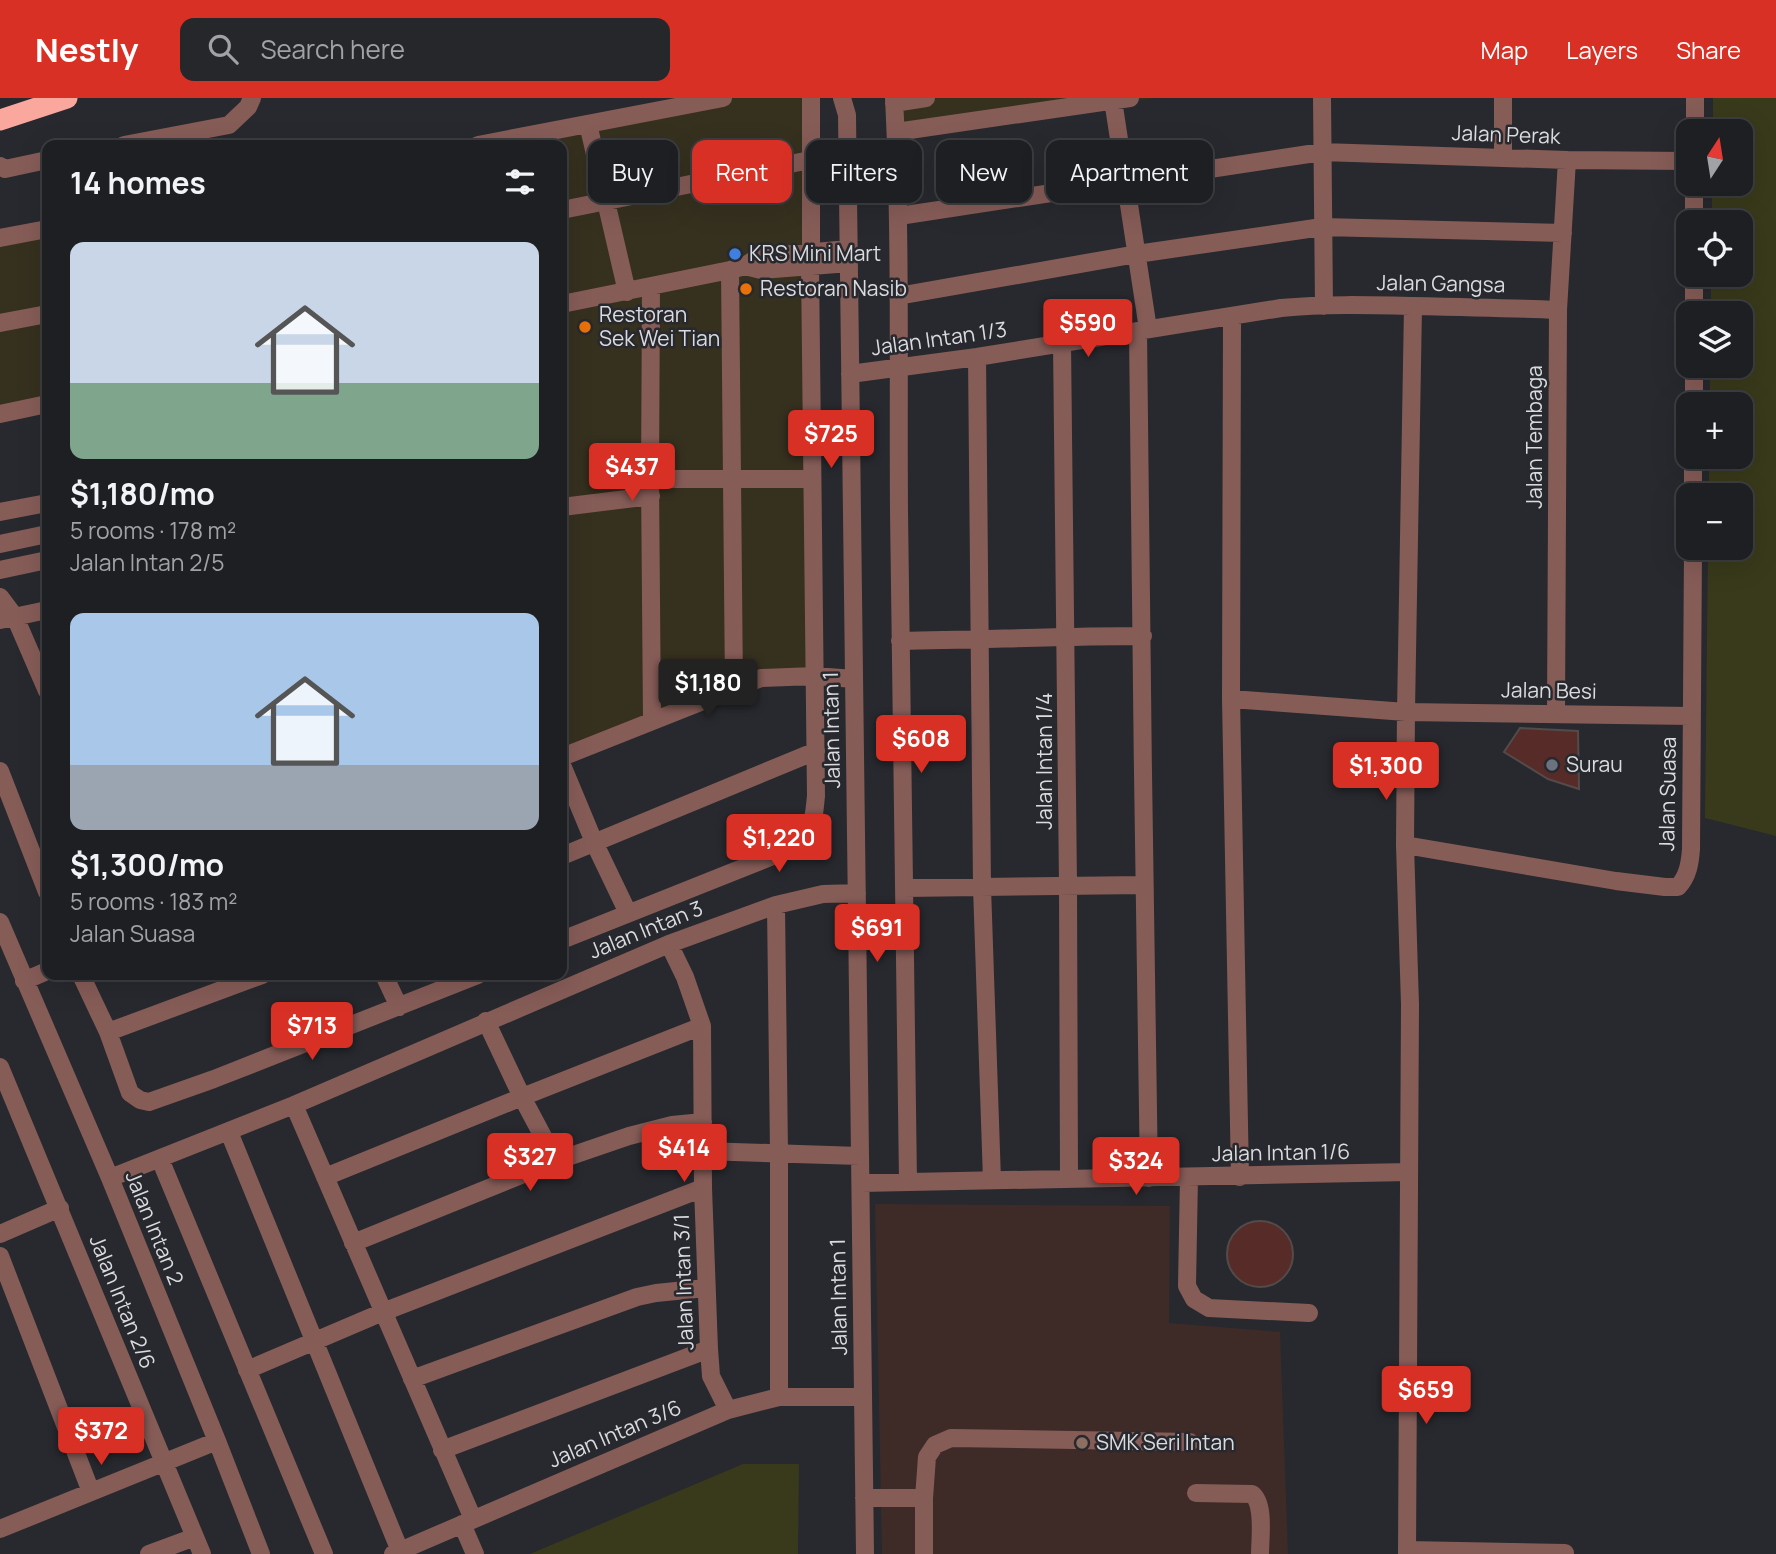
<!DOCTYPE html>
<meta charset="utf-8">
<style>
:root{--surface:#1d1f22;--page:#25272a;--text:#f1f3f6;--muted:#a0a2a5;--line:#3b3d40;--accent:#d93025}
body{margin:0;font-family:Manrope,sans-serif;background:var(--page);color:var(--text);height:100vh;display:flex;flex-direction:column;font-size:26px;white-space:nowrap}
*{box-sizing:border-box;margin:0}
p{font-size:23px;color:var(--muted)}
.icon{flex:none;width:38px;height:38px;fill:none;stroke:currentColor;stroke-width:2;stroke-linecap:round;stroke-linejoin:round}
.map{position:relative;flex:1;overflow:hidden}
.panel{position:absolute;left:42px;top:42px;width:525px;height:840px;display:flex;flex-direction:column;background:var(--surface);border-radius:14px;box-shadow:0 7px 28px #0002,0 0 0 2px var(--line)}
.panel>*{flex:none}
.guide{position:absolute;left:588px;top:42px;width:665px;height:63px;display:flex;gap:14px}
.needle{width:46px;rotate:12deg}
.controls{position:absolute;left:1676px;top:21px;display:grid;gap:14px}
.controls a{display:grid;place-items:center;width:77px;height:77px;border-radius:14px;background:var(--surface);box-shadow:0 7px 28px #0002,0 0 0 2px var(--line);font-size:35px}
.price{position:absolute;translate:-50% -60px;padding:0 16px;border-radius:7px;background:var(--accent);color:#fff;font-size:23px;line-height:46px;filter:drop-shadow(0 2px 4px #0008)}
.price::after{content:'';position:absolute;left:50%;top:42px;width:21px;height:16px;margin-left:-10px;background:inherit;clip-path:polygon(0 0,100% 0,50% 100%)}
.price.current{background:#222;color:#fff}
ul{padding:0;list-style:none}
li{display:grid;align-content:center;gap:14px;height:371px;padding:0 28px}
li span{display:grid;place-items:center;height:217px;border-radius:14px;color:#555}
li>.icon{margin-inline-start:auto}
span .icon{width:126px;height:126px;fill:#fffc;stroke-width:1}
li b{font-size:30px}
h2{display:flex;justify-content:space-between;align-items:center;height:84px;padding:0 28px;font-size:30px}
.pill{padding:0 24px;border-radius:14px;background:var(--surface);box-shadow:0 7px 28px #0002,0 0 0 2px var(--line);font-size:24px;line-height:63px}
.pill.current{background:var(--accent);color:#fff}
header{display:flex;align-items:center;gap:42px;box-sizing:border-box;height:98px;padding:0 35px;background:var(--accent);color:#fff}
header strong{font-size:33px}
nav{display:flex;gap:38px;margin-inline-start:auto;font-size:24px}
.search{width:490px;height:63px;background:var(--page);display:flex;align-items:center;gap:18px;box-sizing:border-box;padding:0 24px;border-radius:14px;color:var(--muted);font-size:26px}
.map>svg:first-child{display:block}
.commercial{fill:#36301f}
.education{fill:#3e2b28}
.green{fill:#393a1b}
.building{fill:#572c28;stroke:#534b4a;stroke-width:2}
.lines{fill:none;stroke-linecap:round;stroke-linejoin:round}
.minor{stroke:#865c57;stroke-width:18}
.highway{stroke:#faa89d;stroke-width:21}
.shop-dot{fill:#3f7fe0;stroke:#27292e;stroke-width:2.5}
.food-dot{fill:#e8710a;stroke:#27292e;stroke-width:2.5}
.worship-dot{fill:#6b7280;stroke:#27292e;stroke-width:2.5}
.education-dot{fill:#8d6e63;stroke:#27292e;stroke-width:2.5}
.labels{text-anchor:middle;stroke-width:5;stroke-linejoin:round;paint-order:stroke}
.street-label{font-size:21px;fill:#dadbdf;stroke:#27292e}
.poi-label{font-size:21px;fill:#dadbdf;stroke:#27292e;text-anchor:start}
</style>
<header>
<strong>Nestly</strong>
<div class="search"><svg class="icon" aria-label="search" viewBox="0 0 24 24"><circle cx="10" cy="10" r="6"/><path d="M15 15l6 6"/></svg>Search here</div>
<nav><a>Map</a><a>Layers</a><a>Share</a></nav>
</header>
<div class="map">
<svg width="1776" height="1456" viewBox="0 0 1776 1456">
<rect width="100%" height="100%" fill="#27292e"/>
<path class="commercial" d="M690,0H816L821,585L762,586L562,666V47H446Z
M901,0H1155L902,37Z
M47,124V312L0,321V133Z"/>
<path class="education" d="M875,1106L1170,1108L1169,1225L1280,1234L1288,1456H882Z"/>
<path class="green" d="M1713,0H1776V738L1705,720L1708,450H1741V397H1709V359H1741V306H1710V268H1741V215H1711V177H1741V124H1712V86H1741V33H1713Z
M743,1366H799L798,1456H530Z"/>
<path class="building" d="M1520,630L1578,633L1579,691L1548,681L1504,654Z
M1227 1156a33 33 0 1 1 66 0a33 33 0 1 1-66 0Z"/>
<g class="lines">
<path class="minor" d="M842,0L847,17L865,1456
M894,0C901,138 898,276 899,414C901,637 905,860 908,1084
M1322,0L1324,208
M1113,2L1148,231
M894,5L926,0
M588,26L627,194
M1695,33V0
M896,34L1130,0
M124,47L229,27L248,9L252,0
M478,47L723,0
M1503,60V0
M0,68L5,71L47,62
M562,112L810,62
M899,118L1322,54L1567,62L1689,63
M1694,124V86
M0,140L47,131
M811,154V0
M745,168L761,172L849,165
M730,172L734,590
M651,188L650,381L652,622
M898,198L1137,156L1322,129L1563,135
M562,206L730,172L745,168L758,159L849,151
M1694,215V177
M1232,219L1231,601L1240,1079
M0,225L47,216
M1138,233C1142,515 1143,798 1149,1080
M1062,245L1068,787L1069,1080
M977,259L982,789L992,1082
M850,276L977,259L1281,210C1324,206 1368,207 1411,208C1460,209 1509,210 1558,212
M1694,306V268
M0,316L47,306
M650,381H812
M1693,397V359
M562,409L651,398
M0,414L47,405
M0,446L47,436
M0,472L47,462
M0,499L15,519L47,593
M0,522L47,512
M900,543C981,542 1062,538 1143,538
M1231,601L1406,614L1692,618
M1556,616L1558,212L1567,62
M562,659L761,580L815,578L854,581
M562,667L594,744L628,815
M0,673L47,794
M1405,747L1616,783L1665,789H1678C1688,778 1690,765 1691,751L1693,450
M562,758L816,653
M904,790L1143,787
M776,807L779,1055V1299
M0,824L110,1080L217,1343L261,1456
M562,842L788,752C814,736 813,726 816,698L810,168
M669,846L685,879L702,928L703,1090L709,1251L711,1278L728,1312
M81,877L108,934L130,995L140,1002L149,1004L214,981L478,877
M384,877L399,909
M24,883L47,873
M486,923L522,999L556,1063
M108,934L262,877
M0,969L202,1456
M294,1007L473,1421
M229,1034L400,1453
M703,1053L860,1058
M160,1061L324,1456
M325,1079L522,999L702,928
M1189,1079L1187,1188L1194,1201L1209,1210L1309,1215
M110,1080L294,1007L669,846L776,807L823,796L857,795
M861,1085L1409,1074
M0,1136L60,1110
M353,1145L556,1063L629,1038L672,1027L703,1024
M0,1158L91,1394
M247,1272L383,1214L703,1090
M412,1281L637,1199L656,1195L706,1190
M442,1352L709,1251
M1196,1395L1252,1396C1265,1406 1260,1440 1260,1456
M864,1400H924V1456
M924,1400L927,1359L935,1347L951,1340L1190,1344
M462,1426L475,1456
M0,1431L217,1343
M1407,1452L1565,1455
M149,1456L195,1439
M393,1456L728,1312L779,1299H863
M1407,1456L1410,907L1405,747L1406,614L1413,208"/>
<path class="highway" d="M0,22L67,0"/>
</g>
<circle class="shop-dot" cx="735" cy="156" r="7"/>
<g class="food-dot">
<circle cx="746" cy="191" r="7"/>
<circle cx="585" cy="229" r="7"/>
</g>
<circle class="worship-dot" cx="1552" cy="667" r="7"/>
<circle class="education-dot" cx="1082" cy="1345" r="7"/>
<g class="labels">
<g class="street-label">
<text transform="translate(1506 37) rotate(2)" y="7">Jalan Perak</text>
<text transform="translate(1441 186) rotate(1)" y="7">Jalan Gangsa</text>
<text transform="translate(939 241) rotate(-8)" y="7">Jalan Intan 1/3</text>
<text transform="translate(1535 339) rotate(-90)" y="7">Jalan Tembaga</text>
<text transform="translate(1549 593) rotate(1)" y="7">Jalan Besi</text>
<text transform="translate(832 632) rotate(-91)" y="7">Jalan Intan 1</text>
<text transform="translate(1045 663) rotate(-90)" y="7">Jalan Intan 1/4</text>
<text transform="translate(1668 696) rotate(-89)" y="7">Jalan Suasa</text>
<text transform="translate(646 832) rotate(-22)" y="7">Jalan Intan 3</text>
<text transform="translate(1281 1055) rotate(-1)" y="7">Jalan Intan 1/6</text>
<text transform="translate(154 1130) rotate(68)" y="7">Jalan Intan 2</text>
<text transform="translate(684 1184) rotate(-92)" y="7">Jalan Intan 3/1</text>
<text transform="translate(839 1199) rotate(-91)" y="7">Jalan Intan 1</text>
<text transform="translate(122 1204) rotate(68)" y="7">Jalan Intan 2/6</text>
<text transform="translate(615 1336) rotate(-23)" y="7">Jalan Intan 3/6</text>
</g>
<g class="poi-label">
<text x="749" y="163">KRS Mini Mart</text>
<text x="760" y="198">Restoran Nasib</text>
<text x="599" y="224">Restoran<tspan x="599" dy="24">Sek Wei Tian</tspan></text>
<text x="1566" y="674">Surau</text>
<text x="1096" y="1352">SMK Seri Intan</text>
</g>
</g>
</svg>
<div class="controls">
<a><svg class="needle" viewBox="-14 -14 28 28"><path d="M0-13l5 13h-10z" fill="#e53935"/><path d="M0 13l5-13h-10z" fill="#a0a2a5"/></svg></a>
<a><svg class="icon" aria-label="locate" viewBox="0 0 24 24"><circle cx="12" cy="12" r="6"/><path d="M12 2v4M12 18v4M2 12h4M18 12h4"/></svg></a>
<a><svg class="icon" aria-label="layers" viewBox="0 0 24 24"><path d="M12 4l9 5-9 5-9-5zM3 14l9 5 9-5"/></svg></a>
<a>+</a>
<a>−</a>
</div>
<b class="price" style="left:1088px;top:261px">$590</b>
<b class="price" style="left:831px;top:372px">$725</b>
<b class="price" style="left:632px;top:405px">$437</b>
<b class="price current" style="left:708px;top:621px">$1,180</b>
<b class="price" style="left:921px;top:677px">$608</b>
<b class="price" style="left:1386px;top:704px">$1,300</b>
<b class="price" style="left:779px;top:776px">$1,220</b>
<b class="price" style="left:877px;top:866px">$691</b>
<b class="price" style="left:312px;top:964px">$713</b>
<b class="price" style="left:684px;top:1086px">$414</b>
<b class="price" style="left:530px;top:1095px">$327</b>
<b class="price" style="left:1136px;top:1099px">$324</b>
<b class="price" style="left:1426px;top:1328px">$659</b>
<b class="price" style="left:101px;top:1369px">$372</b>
<div class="guide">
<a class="pill">Buy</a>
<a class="pill current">Rent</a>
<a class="pill">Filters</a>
<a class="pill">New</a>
<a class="pill">Apartment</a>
</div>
<section class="panel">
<h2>14 homes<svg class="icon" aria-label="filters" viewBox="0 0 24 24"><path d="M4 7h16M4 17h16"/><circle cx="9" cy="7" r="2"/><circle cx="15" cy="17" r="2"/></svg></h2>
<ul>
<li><span style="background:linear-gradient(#c9d6e8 65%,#7fa58c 0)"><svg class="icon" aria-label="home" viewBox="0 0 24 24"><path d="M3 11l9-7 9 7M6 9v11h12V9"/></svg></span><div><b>$1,180/mo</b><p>5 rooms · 178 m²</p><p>Jalan Intan 2/5</p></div></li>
<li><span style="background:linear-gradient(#a9c7e8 70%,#9aa5b1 0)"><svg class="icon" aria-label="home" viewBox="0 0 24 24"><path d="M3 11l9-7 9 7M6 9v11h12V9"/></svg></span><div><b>$1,300/mo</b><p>5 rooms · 183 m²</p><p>Jalan Suasa</p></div></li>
</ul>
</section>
</div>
